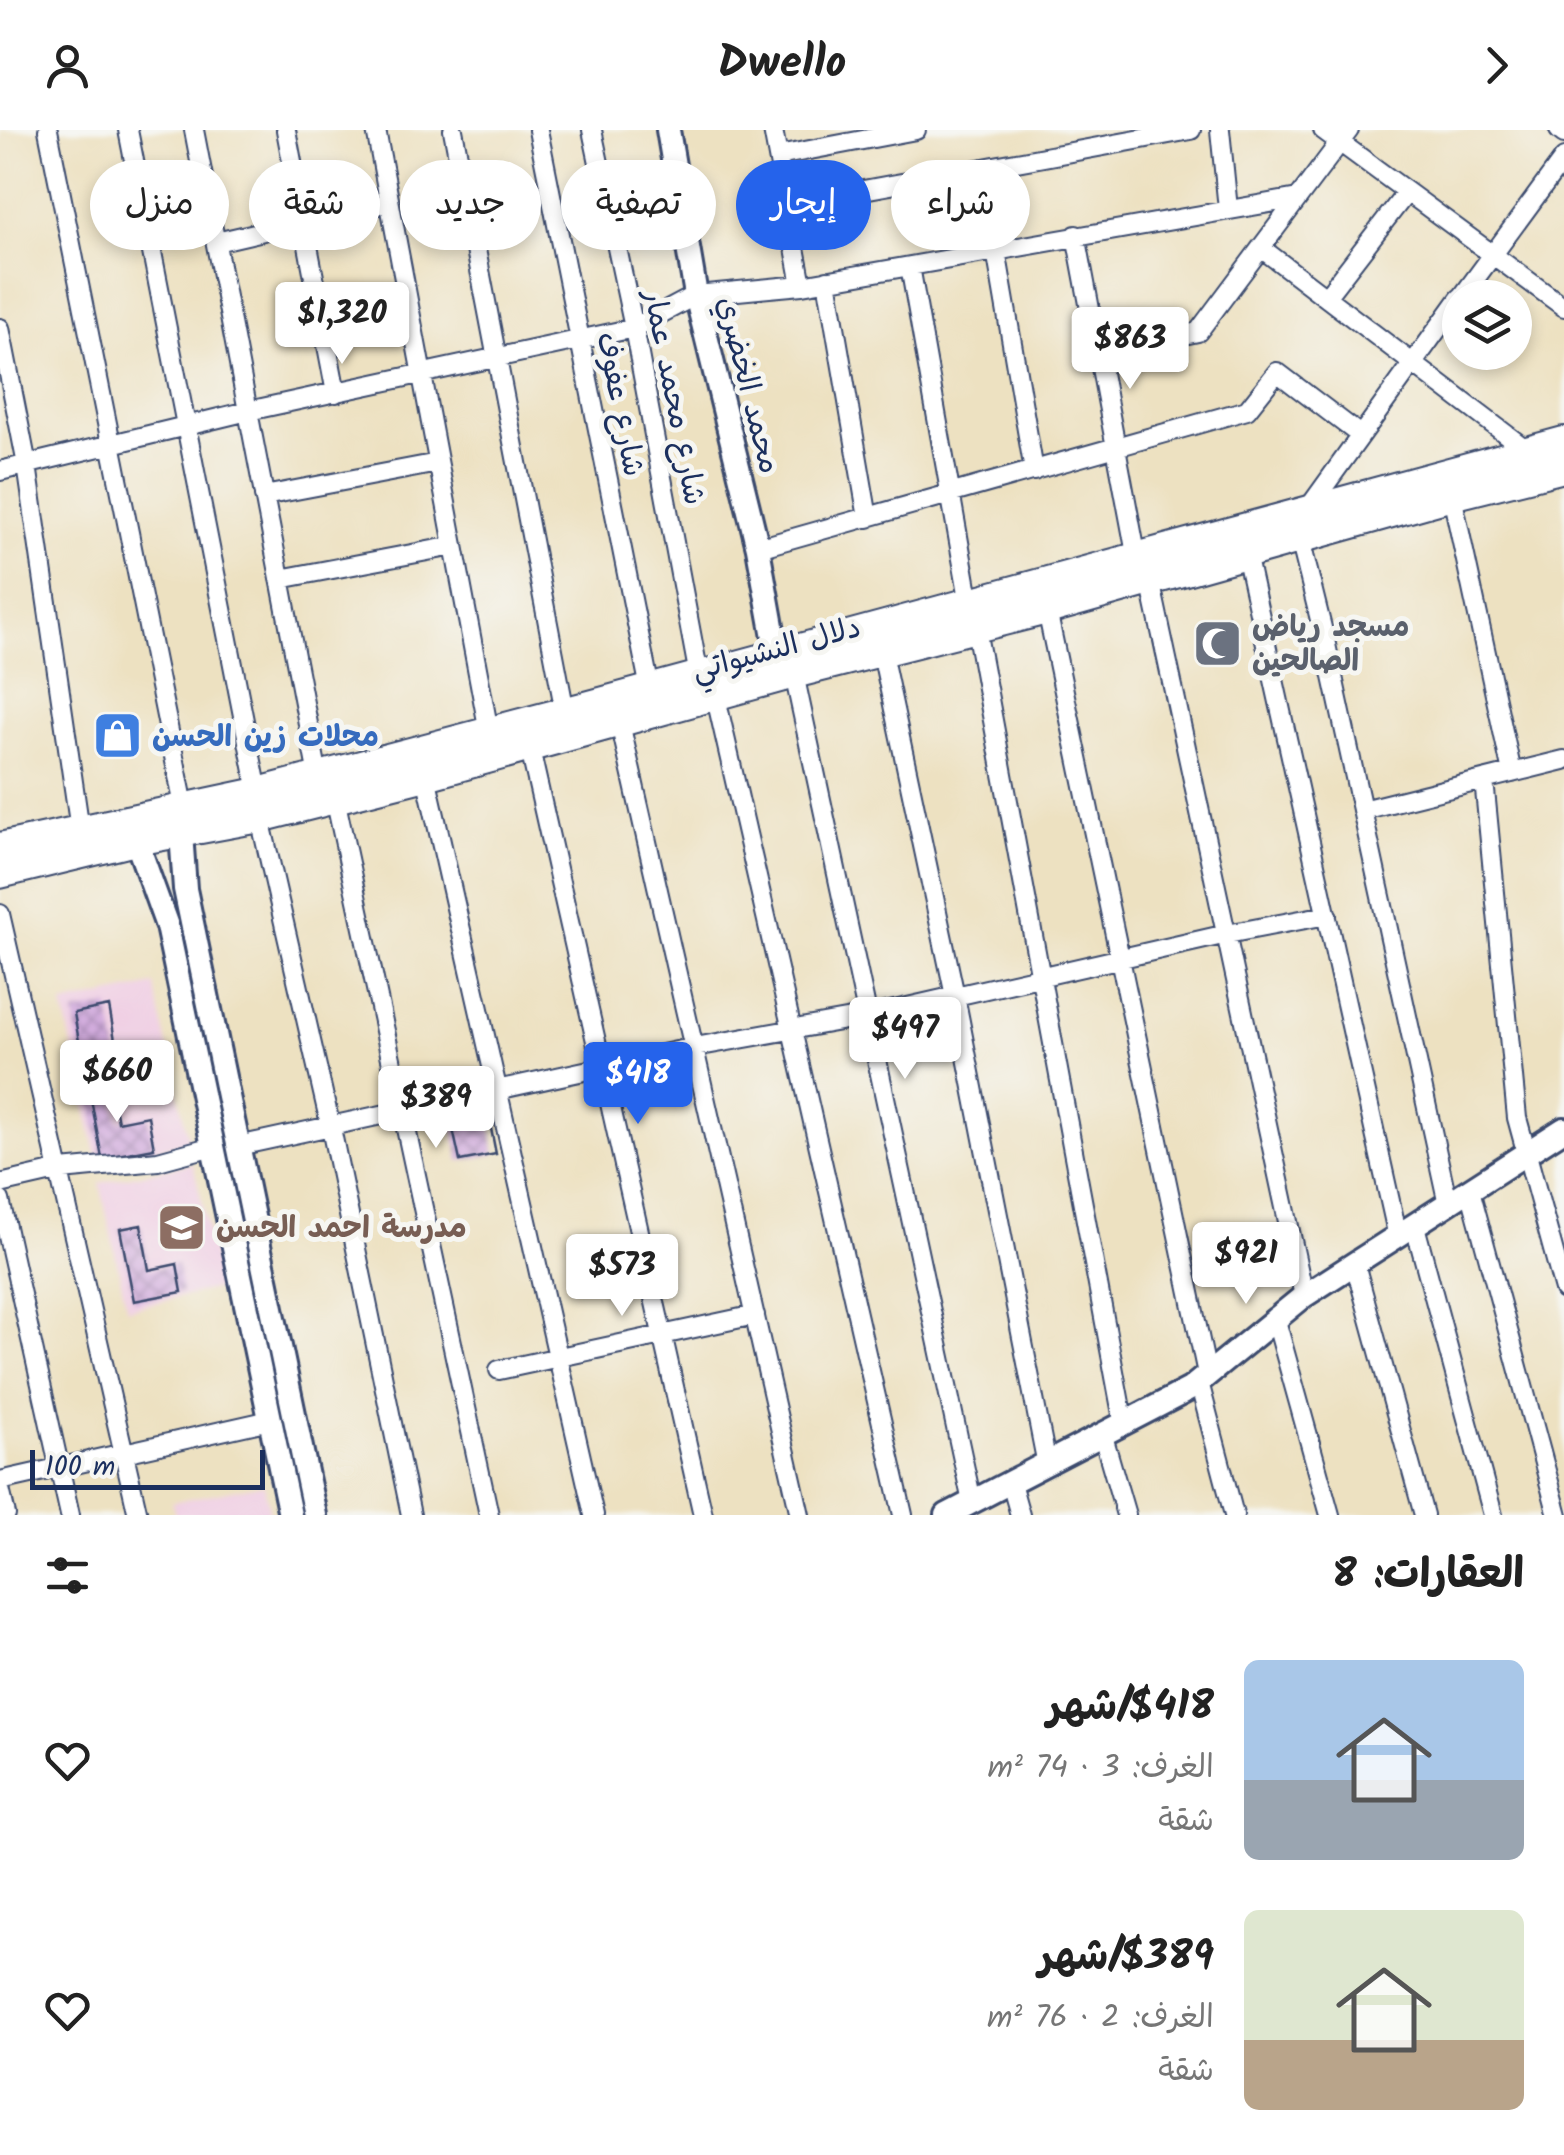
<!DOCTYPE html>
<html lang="ar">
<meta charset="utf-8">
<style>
:root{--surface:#fff;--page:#f6f6f6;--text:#222;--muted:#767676;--accent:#2563eb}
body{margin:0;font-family:Kalam,"Playpen Sans Arabic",sans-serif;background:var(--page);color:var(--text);direction:rtl;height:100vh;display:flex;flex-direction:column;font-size:38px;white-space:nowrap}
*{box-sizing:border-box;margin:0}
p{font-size:32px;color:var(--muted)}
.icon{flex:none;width:55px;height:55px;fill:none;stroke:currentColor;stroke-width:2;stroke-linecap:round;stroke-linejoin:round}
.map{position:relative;height:1385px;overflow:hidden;direction:ltr}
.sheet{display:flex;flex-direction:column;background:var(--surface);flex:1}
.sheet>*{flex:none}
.banner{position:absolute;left:30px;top:30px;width:1000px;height:90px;direction:rtl;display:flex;gap:20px}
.buttons{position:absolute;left:1442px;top:150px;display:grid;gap:20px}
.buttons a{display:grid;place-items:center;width:90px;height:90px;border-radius:50%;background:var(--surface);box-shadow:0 5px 15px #0003;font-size:50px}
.scale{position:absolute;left:30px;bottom:25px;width:235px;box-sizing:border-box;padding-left:10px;border:5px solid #1b2f5e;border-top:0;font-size:28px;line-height:35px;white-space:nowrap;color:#1b2f5e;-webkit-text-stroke:8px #f6f6f2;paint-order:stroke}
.price{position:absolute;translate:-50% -85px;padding:0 22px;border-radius:10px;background:#fff;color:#222;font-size:32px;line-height:65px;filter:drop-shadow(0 2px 5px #0008)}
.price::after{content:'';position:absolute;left:50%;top:60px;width:30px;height:22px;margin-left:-15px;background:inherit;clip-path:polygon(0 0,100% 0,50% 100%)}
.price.current{background:var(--accent);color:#fff}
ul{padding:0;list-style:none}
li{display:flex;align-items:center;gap:30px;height:250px;padding:0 40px}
li span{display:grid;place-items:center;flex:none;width:280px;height:200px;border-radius:15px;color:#555}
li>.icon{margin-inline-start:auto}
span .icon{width:120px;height:120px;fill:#fffc;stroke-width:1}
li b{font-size:42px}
h2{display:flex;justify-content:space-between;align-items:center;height:120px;padding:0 40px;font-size:42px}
.tag{padding:0 35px;border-radius:45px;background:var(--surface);box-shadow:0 5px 15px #0003;font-size:35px;line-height:90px}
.tag.current{background:var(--accent);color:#fff}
header{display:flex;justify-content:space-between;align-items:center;height:130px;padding:0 40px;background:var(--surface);font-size:45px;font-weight:700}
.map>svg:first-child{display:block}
.built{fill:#f0d0e4}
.building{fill:url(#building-cross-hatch)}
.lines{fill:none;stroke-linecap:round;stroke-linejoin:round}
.minor-casing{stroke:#3a4a6d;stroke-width:22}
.tertiary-casing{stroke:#3a4a6d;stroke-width:28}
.primary-casing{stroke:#3a4a6d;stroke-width:32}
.minor{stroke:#fff;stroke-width:18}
.tertiary{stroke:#fff;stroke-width:22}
.primary{stroke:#fff;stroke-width:28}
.labels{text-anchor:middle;stroke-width:10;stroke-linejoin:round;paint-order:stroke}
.street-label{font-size:30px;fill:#1b2f5e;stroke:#f6f6f2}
.worship-label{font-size:30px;font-weight:bold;fill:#5b616d;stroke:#f6f6f2;text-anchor:start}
.shop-label{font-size:30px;font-weight:bold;fill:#366cbe;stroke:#f6f6f2;text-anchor:start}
.education-label{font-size:30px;font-weight:bold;fill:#785e54;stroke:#f6f6f2;text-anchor:start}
</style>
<header><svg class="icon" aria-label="forward" viewBox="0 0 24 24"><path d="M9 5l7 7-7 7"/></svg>Dwello<svg class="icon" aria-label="person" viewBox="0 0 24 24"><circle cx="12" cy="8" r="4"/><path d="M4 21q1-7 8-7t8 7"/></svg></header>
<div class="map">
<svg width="1564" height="1385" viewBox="0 0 1564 1385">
<defs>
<pattern id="building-cross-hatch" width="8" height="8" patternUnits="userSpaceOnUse" patternTransform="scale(2.5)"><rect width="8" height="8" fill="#d2acdd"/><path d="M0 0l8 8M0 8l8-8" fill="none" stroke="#aa8cb6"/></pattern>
</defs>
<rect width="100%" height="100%" fill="#f6f6f2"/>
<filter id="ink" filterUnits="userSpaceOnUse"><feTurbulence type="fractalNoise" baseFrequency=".01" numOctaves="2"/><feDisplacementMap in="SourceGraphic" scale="20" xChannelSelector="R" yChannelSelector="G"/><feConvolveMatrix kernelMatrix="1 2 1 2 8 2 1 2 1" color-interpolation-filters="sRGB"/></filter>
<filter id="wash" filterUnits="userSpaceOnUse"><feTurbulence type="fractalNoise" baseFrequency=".0048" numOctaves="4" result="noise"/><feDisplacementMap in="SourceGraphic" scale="40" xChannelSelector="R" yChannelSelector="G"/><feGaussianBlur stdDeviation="2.25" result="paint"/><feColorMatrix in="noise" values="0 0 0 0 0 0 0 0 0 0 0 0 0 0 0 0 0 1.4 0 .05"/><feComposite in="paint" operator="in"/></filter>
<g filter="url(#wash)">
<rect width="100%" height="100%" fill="#ede1c1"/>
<path class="built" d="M154,855L189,1012L98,1032L63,875Z
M193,1033L221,1158L127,1179L100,1053Z
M264,1354L270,1385H175L172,1372Z"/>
<g id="blocks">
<path class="building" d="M109,876L118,927L83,934L74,883Z
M110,949L118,992L148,986L154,1018L102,1028L88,953Z
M486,973L496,1024L460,1031L449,981Z
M141,1095L149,1140L177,1134L182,1162L134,1171L120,1099Z"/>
</g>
</g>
<g filter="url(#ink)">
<use href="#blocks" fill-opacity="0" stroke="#3a4a6d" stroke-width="2.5"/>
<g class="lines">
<defs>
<path id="minor" d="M48,0L184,676
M128,0L258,662
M194,0L318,646
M286,0L336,263
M376,0L489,602
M453,0L565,582
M538,0L650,559
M592,0L634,198L699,546
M773,0L802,155
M1220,0L1228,79
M1323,0L1564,177
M1559,0L1564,4
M778,26L916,0
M787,74L1191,0
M1076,105L1137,429
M216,112L389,72
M1261,118L1528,321
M996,120L1034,341
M910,136L970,474
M827,150L868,388
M1326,167L1407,62
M1461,168L1564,28
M0,198L27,335L80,700
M1098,223L1198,202L1349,0
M0,341L248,281L634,198L696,165L802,155L1298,68
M264,366L438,333
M1452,366L1512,643
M1305,383L1460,168
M1300,409L1325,510L1448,1074
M758,418L1247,280L1277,242L1360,305
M1246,424L1398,1107
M280,449L454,416
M1150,450L1304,1166
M1047,480L1207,1244
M976,499L1124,1295
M882,523L955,866L1047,1335
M794,544L972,1372
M716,568L903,1385
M620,593L800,1385
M530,619L703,1385
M426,646L594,1385
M1484,650L1517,988L1564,1160
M335,668L489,1385
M1362,680L1564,630
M260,688L331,998L411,1385
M0,784L138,1385
M238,1016L695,917L868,886L1227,804L1327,785
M0,1054L61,1040L158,1031L213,1016
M1470,1060L1558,1385
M0,1070L70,1385
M1415,1096L1493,1385
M1355,1134L1424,1385
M1275,1187L1330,1385
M499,1240L755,1185
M1199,1252L1234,1385
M1103,1306L1126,1385
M0,1351L270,1290
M1011,1353L1020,1385
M0,1359L6,1385"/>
<path id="tertiary" d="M668,0L696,165L758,418L777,524
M174,689L181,703L185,759L315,1385
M131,696L167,796L290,1385
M947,1385L1190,1259L1304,1166L1564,999"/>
<path id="primary" d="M0,717L258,662L586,576L1564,311
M0,744L136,711L260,688L426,646L794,544L1047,480L1452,366L1564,338"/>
</defs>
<use href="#minor" class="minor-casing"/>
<use href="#tertiary" class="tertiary-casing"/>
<use href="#primary" class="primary-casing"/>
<use href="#minor" class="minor"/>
<use href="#tertiary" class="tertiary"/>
<use href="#primary" class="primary"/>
</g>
</g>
<defs>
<symbol id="mosque-square" viewBox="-11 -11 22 22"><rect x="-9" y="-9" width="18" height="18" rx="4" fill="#6b7280" stroke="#f6f6f2"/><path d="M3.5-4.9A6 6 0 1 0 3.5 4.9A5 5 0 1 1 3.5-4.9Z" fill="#fff"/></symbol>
<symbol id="shop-square" viewBox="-11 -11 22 22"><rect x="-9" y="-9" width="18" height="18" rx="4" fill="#3f7fe0" stroke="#f6f6f2"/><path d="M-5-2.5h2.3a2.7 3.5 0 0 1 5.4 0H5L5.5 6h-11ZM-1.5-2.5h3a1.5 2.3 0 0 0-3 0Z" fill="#fff"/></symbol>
<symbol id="school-square" viewBox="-11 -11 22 22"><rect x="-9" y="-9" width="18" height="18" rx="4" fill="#8d6e63" stroke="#f6f6f2"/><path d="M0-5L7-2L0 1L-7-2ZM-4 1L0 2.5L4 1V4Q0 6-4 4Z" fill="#fff"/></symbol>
</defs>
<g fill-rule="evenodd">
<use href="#mosque-square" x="1190" y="486" width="55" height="55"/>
<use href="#shop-square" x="90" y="578" width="55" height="55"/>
<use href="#school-square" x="154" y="1070" width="55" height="55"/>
</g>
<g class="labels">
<g class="street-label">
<text transform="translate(749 255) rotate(76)" y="10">محمد الخضري</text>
<text transform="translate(675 267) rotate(79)" y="10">شارع محمد عمار</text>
<text transform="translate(621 274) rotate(79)" y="10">شارع عفوف</text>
<text transform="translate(776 518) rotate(-15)" y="10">دلال النشيواتي</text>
</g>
<g class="worship-label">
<text x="1252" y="506">مسجد رياض<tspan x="1252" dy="34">الصالحين</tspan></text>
</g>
<g class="shop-label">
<text x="152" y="616">محلات زين الحسن</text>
</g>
<g class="education-label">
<text x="216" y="1107">مدرسة احمد الحسن</text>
</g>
</g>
</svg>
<div class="buttons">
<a><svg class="icon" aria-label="layers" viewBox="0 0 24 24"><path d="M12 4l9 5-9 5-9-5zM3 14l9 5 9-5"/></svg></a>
</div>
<div class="scale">100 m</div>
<b class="price" style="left:342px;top:237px">$1,320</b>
<b class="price" style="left:1130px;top:262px">$863</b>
<b class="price" style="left:905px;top:952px">$497</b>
<b class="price" style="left:117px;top:995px">$660</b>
<b class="price current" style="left:638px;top:997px">$418</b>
<b class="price" style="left:436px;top:1021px">$389</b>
<b class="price" style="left:1246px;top:1177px">$921</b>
<b class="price" style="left:622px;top:1189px">$573</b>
<div class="banner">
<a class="tag">شراء</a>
<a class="tag current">إيجار</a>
<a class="tag">تصفية</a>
<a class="tag">جديد</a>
<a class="tag">شقة</a>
<a class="tag">منزل</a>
</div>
</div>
<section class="sheet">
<h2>العقارات: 8<svg class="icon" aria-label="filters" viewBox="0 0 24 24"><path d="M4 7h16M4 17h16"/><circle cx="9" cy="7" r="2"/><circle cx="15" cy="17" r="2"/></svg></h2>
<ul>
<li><span style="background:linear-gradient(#a9c7e8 60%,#9aa5b1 0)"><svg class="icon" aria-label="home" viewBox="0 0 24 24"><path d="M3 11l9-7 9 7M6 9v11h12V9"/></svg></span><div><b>$418/شهر</b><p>الغرف: 3 · 74 m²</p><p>شقة</p></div><svg class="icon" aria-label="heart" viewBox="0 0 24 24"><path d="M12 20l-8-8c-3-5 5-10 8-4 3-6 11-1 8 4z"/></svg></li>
<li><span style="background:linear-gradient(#dfe7d0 65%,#b9a48a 0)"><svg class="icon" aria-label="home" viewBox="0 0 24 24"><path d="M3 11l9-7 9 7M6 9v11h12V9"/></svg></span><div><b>$389/شهر</b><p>الغرف: 2 · 76 m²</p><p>شقة</p></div><svg class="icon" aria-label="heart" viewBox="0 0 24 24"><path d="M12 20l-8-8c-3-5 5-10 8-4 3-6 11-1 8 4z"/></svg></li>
</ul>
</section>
